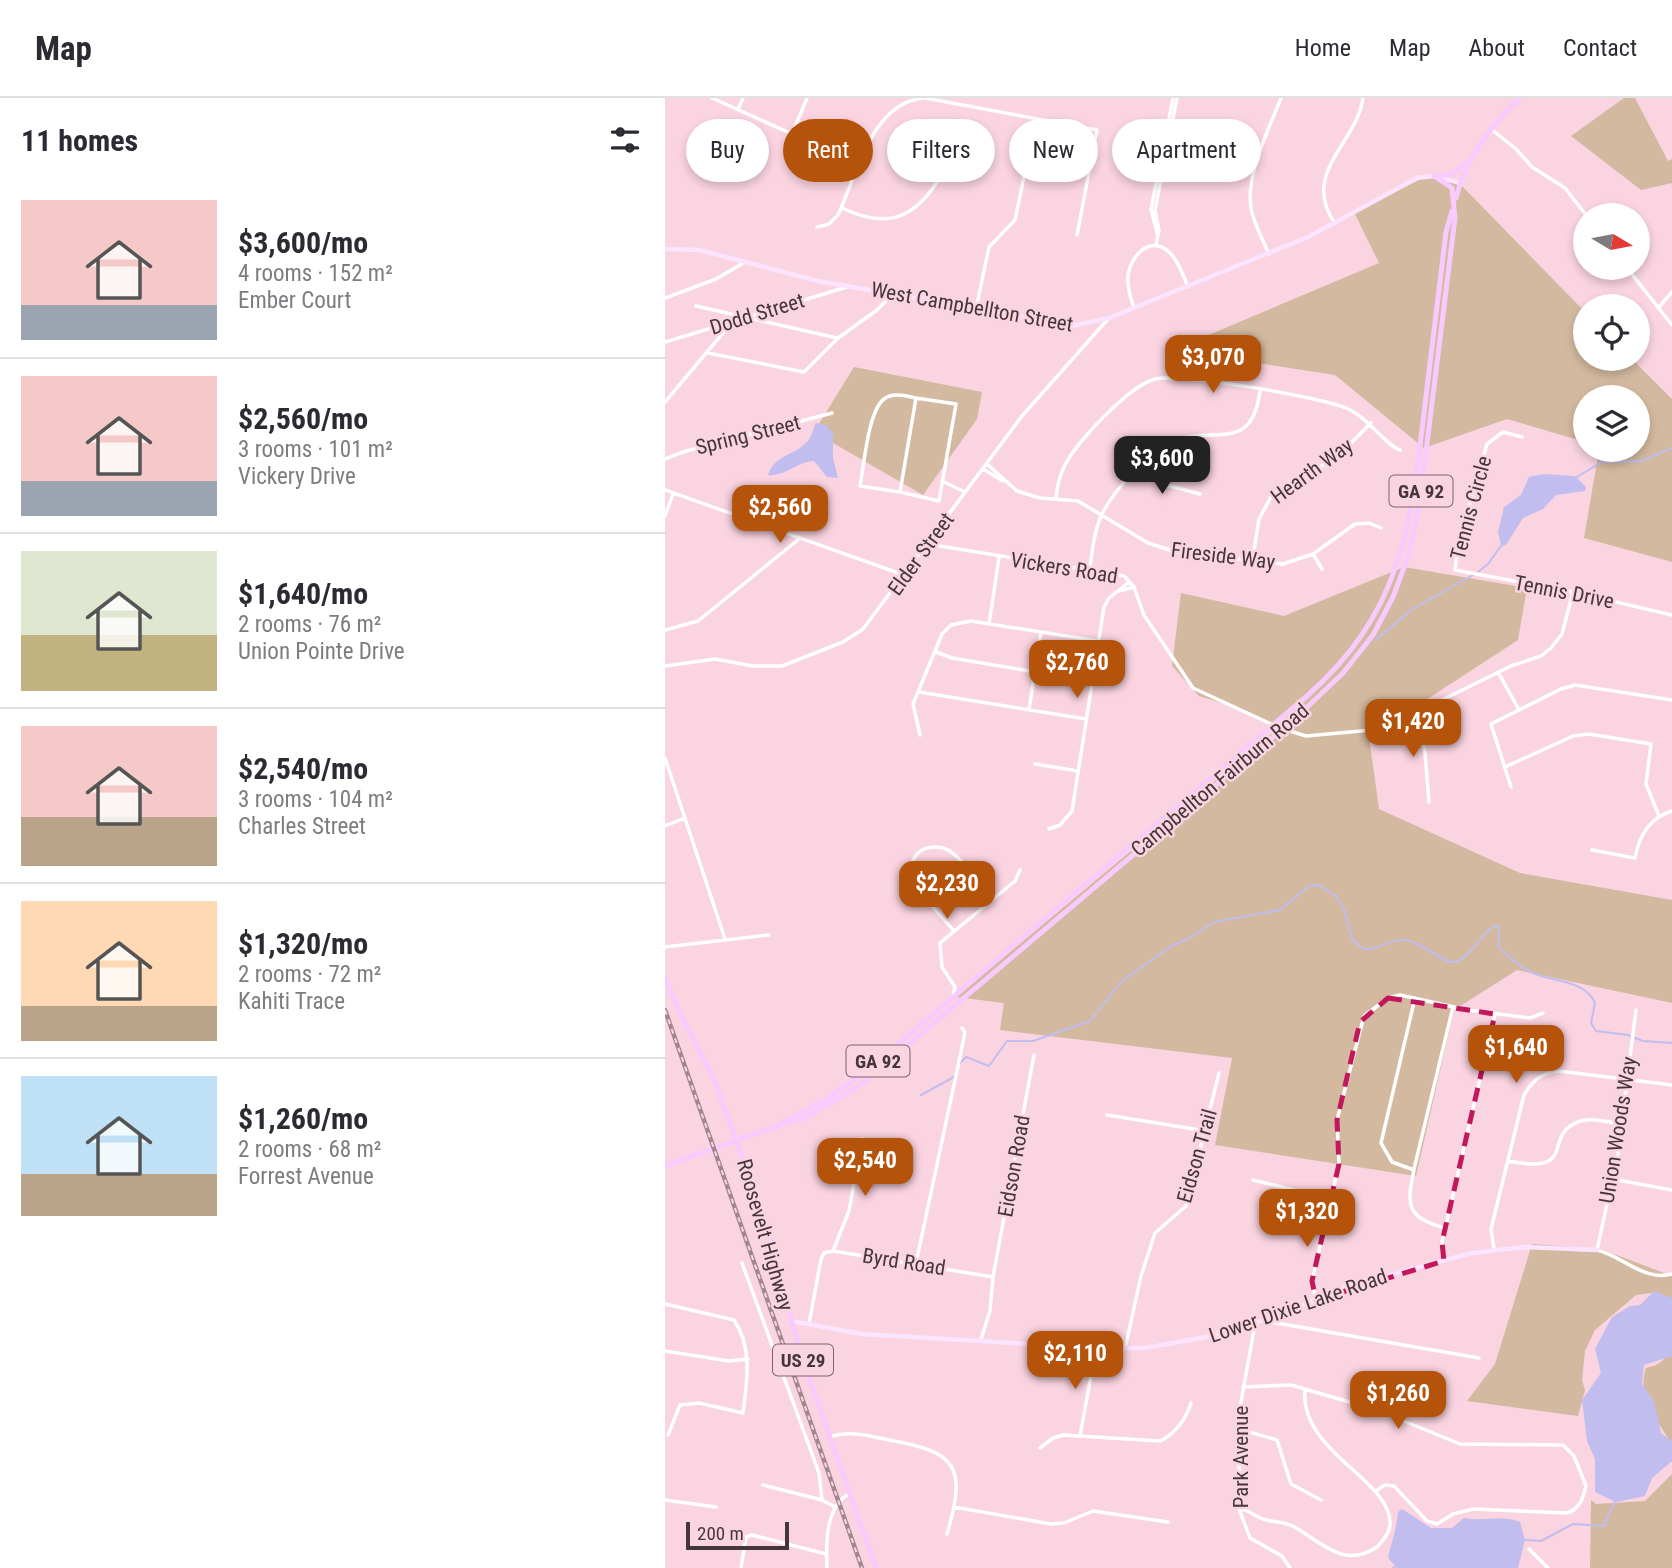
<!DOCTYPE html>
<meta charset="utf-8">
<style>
:root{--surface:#fff;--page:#f7f7f7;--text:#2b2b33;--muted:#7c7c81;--line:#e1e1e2;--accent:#b45309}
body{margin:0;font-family:"Roboto Condensed",sans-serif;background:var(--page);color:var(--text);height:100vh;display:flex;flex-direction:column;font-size:26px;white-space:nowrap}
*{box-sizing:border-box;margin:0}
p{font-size:23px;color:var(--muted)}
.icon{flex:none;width:38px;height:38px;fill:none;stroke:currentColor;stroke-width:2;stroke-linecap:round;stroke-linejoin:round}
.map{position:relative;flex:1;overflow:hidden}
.sheet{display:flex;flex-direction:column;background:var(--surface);width:665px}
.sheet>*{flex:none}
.banner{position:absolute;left:21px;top:21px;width:665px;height:63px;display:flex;gap:14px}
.needle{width:46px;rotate:100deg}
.controls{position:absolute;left:908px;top:105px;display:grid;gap:14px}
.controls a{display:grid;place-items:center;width:77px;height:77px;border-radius:50%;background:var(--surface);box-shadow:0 4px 10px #0003;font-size:35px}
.scale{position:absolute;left:21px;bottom:18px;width:103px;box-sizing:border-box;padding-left:7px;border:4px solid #45363a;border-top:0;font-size:19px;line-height:24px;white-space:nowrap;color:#45363a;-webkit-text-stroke:5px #fad4e0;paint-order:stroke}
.price{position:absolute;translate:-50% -60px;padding:0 16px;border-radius:14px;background:var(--accent);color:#fff;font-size:23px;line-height:46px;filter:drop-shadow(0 2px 4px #0008)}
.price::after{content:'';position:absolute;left:50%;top:42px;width:21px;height:16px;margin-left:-10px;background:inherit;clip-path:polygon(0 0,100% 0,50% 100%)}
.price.on{background:#222;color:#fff}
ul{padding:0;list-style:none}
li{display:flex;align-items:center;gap:21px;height:175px;padding:0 21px}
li+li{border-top:2px solid var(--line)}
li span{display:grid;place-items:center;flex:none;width:196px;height:140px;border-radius:0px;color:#555}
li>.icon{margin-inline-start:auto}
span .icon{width:84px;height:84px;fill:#fffc;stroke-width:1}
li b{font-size:30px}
h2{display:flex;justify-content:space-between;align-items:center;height:84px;padding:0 21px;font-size:30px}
.pill{padding:0 24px;border-radius:32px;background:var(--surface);box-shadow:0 4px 10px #0003;font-size:24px;line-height:63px}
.pill.on{background:var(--accent);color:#fff}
header{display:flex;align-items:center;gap:42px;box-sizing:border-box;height:98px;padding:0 35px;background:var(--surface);border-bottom:2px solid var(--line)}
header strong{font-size:33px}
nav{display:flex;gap:38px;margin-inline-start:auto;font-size:24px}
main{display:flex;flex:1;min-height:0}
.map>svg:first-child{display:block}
.green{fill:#d3b99f}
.water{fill:#c1bdef}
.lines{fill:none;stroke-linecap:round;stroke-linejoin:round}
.stream{stroke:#c1bdef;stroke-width:2}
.street{stroke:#fff;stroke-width:3.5}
.secondary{stroke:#fce4ff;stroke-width:4.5}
.primary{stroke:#f9cafe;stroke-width:5}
.rail-casing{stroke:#a1868e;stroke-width:4.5}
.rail{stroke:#fad4e0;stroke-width:2;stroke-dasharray:5;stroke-linecap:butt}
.marked{fill:none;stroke:#c2185b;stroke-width:5;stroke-dasharray:14 9;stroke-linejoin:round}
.labels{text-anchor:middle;stroke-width:5;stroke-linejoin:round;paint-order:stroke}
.shield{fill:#fad4e0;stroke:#7b656c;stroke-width:2}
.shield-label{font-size:19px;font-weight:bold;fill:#45363a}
.street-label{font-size:21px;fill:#45363a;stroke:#fad4e0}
</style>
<header>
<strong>Map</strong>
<nav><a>Home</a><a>Map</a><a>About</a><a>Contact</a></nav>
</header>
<main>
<section class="sheet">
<h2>11 homes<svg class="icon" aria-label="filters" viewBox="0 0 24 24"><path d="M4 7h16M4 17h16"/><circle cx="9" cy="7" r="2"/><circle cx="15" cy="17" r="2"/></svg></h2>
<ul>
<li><span style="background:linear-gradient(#f6c9c9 75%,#9aa5b1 0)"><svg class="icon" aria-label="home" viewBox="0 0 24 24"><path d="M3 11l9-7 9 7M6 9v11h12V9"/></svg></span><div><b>$3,600/mo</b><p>4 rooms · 152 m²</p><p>Ember Court</p></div></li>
<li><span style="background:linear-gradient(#f6c9c9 75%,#9aa5b1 0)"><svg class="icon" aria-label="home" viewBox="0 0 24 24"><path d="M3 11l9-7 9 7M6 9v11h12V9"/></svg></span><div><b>$2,560/mo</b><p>3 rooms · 101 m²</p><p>Vickery Drive</p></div></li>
<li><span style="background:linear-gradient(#dfe7d0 60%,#c2b280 0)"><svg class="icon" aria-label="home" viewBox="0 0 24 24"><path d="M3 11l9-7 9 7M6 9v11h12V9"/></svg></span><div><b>$1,640/mo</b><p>2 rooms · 76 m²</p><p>Union Pointe Drive</p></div></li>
<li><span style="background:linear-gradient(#f6c9c9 65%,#b9a48a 0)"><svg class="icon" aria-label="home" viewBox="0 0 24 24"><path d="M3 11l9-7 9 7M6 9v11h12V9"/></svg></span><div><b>$2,540/mo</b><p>3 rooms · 104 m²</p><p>Charles Street</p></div></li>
<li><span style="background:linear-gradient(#ffd9b3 75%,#b9a48a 0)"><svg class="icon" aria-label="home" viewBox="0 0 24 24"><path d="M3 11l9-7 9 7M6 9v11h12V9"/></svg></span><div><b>$1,320/mo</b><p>2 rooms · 72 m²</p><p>Kahiti Trace</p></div></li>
<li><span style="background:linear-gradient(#bfe0f5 70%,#b9a48a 0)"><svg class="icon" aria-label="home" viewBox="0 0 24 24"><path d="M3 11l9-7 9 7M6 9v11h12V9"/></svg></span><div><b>$1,260/mo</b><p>2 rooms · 68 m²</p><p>Forrest Avenue</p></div></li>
</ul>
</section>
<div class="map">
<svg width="1007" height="1470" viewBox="0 0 1007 1470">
<rect width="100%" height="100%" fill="#fad4e0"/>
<path class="green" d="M959,0H970L1003,63L1007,61V85L976,92L906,38Z
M772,80L797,88L920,214V261H967L1007,301V464L919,440L934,352H973V299H920V344L842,321L759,350L670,277L508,252L714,165L689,114L756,81Z
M189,269L317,294L312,321L258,397L149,334Z
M739,469L862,490L853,542L704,639L714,711L855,775L1007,802V905L852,872L789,912L751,1078L550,1047L567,960L335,932L339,905L291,899L613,630L567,608L534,598L507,568L516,495L619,518Z
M867,1146L936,1151L1007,1178V1204L987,1195L971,1197L930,1232L920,1253L917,1282L920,1292L913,1318L802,1303L830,1266Z
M1007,1241V1347C993,1322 971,1300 981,1270C998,1267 1004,1258 1007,1241Z
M1007,1376V1470H925L926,1402L931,1406L980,1403Z"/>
<path class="water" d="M151,325L161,327L168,335V360L173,380L162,379L149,363C133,363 120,379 103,377C110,355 133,358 145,340C148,335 148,329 151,325Z
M879,376L910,378L921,389L920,393L891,397L878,411L858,420L841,447L836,448L833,434L839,409L856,397L864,379Z
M989,1193L1007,1200V1258L979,1267L977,1286L989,1303L996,1335L1007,1343V1363L987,1380L980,1398L951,1404L930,1394V1361L922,1343L917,1302L936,1275L930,1251L947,1219L965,1208L975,1207Z
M737,1411L766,1430H787L799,1420C819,1424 836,1416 855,1424L860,1442L853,1470H732L723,1460C726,1445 732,1430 733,1414Z"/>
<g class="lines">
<path class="stream" d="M912,379L937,364L976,363L1007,350
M813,474L823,466L836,448
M711,542L746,512L808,477
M295,965L301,959L324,968L342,943H368L425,923L456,884L506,848L523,841L549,824L615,812L644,788L654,787L671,798L679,811L687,841L698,851C715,853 726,838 745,843C758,846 778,865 789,864C806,861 815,836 829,828L834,829V850C844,858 854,869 866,874C885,884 920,881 930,905L926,925L931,933L963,937L978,943L1007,945
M256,997L289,979
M860,1442L876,1443L908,1426L939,1428L950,1403
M728,1470L732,1467"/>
<path class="street" d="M47,0L127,36L142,0
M260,0L432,32L412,137
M73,11L78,0
M826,31L851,51L867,69L900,90L921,117
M177,110C219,130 247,123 272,84
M669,124C636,74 692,45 698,0
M152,129L164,126L173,117C192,76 207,4 259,0
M492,135L486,111L508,0
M491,147L494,132L490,112L512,0
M604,156C598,143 591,129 587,115C578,81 604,31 616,0
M962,170L1007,227
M0,200L51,181L80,164
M31,208L172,240
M994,209L1007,194
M469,210C465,199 462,189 463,177C466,157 486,136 505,155C514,164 518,177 523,189
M311,211L324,149L350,122L371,21
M0,244L182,189
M43,255L139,274L173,240L212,212L228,196
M251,300L291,306L274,403L235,394Z
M0,304L68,223
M857,339L838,334L822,346L794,442L790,472L908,494L1007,517
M0,361L18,354L167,315
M322,366L352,393L375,400L413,403L483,445L511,454L618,466L648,456L690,426L704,425L716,430
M475,368L501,387L535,396
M318,371L338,383
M277,383L300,394
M0,392L239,477
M235,394L195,388C199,368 203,313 219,301C228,294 241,298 251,300
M391,400C392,389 394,379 399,369C410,345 464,288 490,281C515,275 655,299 681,310C703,319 721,348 735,352
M0,418L8,396
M263,446L459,478L469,489L479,517L528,590L615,630L641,638L718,631L846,568L876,558L886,550L897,536L908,494
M648,456L657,471
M587,465L594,421L606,399L620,387L670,361L706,325
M425,471C427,453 429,435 436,418C447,395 485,350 510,342C551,328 587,355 595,293
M454,493L469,489
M324,526L334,460
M0,532L33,523L134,441
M271,554L287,560L365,573
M0,568L50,561L88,568H117L178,544L198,531L357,318L443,221
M365 574a5 5 0 1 1 10 0a5 5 0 1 1-10 0Z
M371,569L376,534
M833,574L854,612
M375,575L427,582
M254,594L421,621
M364,612L369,579
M752,616L760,655L764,704
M255,637L248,606L277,536L286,527L306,523L433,543
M0,660L60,841
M370,666L413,673
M840,669L908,638L924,636L986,646L981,686L994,718
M846,689L826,626L896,591L910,587L1007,602
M0,728L20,720
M384,731L395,727L407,713L439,509L444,500L464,484
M927,752L970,760C974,738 984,720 1007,713
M289,833C275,816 226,772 257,752C264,748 276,748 283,752C300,762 314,788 326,803
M0,849L104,837
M288,898L290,889L277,869L275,845L350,783L355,772
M750,900L716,1045L727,1064L749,1072C741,1108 742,1120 780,1130
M971,912L953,1055L932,1152C958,1158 979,1184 1007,1176
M442,1017L541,1033
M843,1063C915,1077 876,1038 913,1024C925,1019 944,1024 957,1026
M749,1071L788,909
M947,1081L1007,1092
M588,1082L666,1101
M829,1151L826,1131L859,997C868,982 876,975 894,973L1007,987
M168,1153L184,1113L197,1041
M779,1163L777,1144L830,916
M77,1165L154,1375L157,1402
M251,1165L296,954L300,934L297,930
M328,1179L369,957
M651,1202L647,1183L674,1066L672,1022L699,918L723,900L735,897L803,912L865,920L878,915
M0,1206L69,1222C88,1250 82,1283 78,1315L34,1305L15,1307L3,1337
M600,1223L814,1260
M144,1226L156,1161L159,1155L168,1153L328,1179L325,1213L316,1241
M590,1226L574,1315V1411L585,1440L617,1458L625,1470
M460,1251L476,1178L490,1135L521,1108L554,975
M0,1253L64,1263L83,1261
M578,1289L626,1287L712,1312L795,1346L898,1347L909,1358L921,1388C918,1400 915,1411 902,1415L808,1411L788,1416L772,1426L762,1423L729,1388L720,1387L711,1393
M574,1331L612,1342L626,1386L656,1402
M415,1338L431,1250
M165,1339C185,1332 204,1338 224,1342C292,1354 302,1368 282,1436
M375,1350L388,1340L398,1337L495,1343C510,1336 521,1321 526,1305
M98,1387L157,1402L170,1409
M0,1402L51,1409
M289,1409L386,1426L399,1425L428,1413L503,1424
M574,1411C583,1411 589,1418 598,1421C610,1425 622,1423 633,1431C660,1448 681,1470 712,1449C718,1442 725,1435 725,1426C727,1382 633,1353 640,1291
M864,1451L883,1470
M76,1470L81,1439L87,1437L161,1456
M162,1470C161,1446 160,1409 184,1396"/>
<path class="secondary" d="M0,151L34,152L153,183L407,228L444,220L643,139L752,80L769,78L795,85
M126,1223L197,1236L431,1250H480L558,1236L627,1212L679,1189L807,1155L860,1149L932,1152"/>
<path class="primary" d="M773,78L787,76L801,65
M791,100C801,60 825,28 855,0
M0,880L17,920L49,981L76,1056L100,1126L136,1257L211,1470
M115,1026L163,1000L205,970L642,598C736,515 745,432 759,315C766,255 774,195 781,134L787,113
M0,1068L112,1028L140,1020L197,986L636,615L678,575L708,537L728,499L743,459L754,410L790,120L787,90L769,78"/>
<defs>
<path id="rail" d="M0,912L197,1470"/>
</defs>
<use href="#rail" class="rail-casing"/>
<use href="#rail" class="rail"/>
</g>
<path class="marked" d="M723,900L830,916L777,1144L779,1163L651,1202L647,1183L674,1066L672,1022L695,924Z"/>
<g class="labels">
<g class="shield">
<rect x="724.5" y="377.5" width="63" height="31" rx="5"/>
<rect x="181.5" y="947.5" width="63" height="31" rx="5"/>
<rect x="108" y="1246.5" width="60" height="31" rx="5"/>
</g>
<g class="shield-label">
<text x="756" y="400">GA 92</text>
<text x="213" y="970">GA 92</text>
<text x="138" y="1269">US 29</text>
</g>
<g class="street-label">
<text transform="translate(307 209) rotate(10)" y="7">West Campbellton Street</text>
<text transform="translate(92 216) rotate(-17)" y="7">Dodd Street</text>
<text transform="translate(83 337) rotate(-14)" y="7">Spring Street</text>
<text transform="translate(647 373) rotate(-36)" y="7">Hearth Way</text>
<text transform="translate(806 410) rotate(-75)" y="7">Tennis Circle</text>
<text transform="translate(256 456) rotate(-54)" y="7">Elder Street</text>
<text transform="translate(558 458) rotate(7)" y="7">Fireside Way</text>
<text transform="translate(399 470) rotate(9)" y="7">Vickers Road</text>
<text transform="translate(899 494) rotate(11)" y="7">Tennis Drive</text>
<text transform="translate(555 682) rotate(-40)" y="7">Campbellton Fairburn Road</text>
<text transform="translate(953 1032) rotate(-81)" y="7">Union Woods Way</text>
<text transform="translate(532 1058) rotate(-74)" y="7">Eidson Trail</text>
<text transform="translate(349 1068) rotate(-80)" y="7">Eidson Road</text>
<text transform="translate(100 1137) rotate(74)" y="7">Roosevelt Highway</text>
<text transform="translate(239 1164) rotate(9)" y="7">Byrd Road</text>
<text transform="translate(633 1208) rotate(-19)" y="7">Lower Dixie Lake Road</text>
<text transform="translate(576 1359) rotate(-90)" y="7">Park Avenue</text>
</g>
</g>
</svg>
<div class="controls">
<a><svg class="needle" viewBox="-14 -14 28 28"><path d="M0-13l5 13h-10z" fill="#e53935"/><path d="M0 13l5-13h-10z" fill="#7c7c81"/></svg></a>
<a><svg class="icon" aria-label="locate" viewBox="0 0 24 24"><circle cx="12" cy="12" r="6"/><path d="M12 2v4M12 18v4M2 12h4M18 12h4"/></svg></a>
<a><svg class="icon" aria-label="layers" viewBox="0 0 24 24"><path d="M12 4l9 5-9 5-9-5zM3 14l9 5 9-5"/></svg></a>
</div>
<div class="scale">200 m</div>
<b class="price" style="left:548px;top:297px">$3,070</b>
<b class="price on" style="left:497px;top:398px">$3,600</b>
<b class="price" style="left:115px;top:447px">$2,560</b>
<b class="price" style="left:412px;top:602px">$2,760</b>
<b class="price" style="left:748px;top:661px">$1,420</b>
<b class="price" style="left:282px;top:823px">$2,230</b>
<b class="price" style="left:851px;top:987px">$1,640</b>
<b class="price" style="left:200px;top:1100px">$2,540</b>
<b class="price" style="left:642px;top:1151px">$1,320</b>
<b class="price" style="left:410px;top:1293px">$2,110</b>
<b class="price" style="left:733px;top:1333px">$1,260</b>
<div class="banner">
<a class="pill">Buy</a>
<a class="pill on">Rent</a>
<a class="pill">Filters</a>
<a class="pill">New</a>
<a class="pill">Apartment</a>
</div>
</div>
</main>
